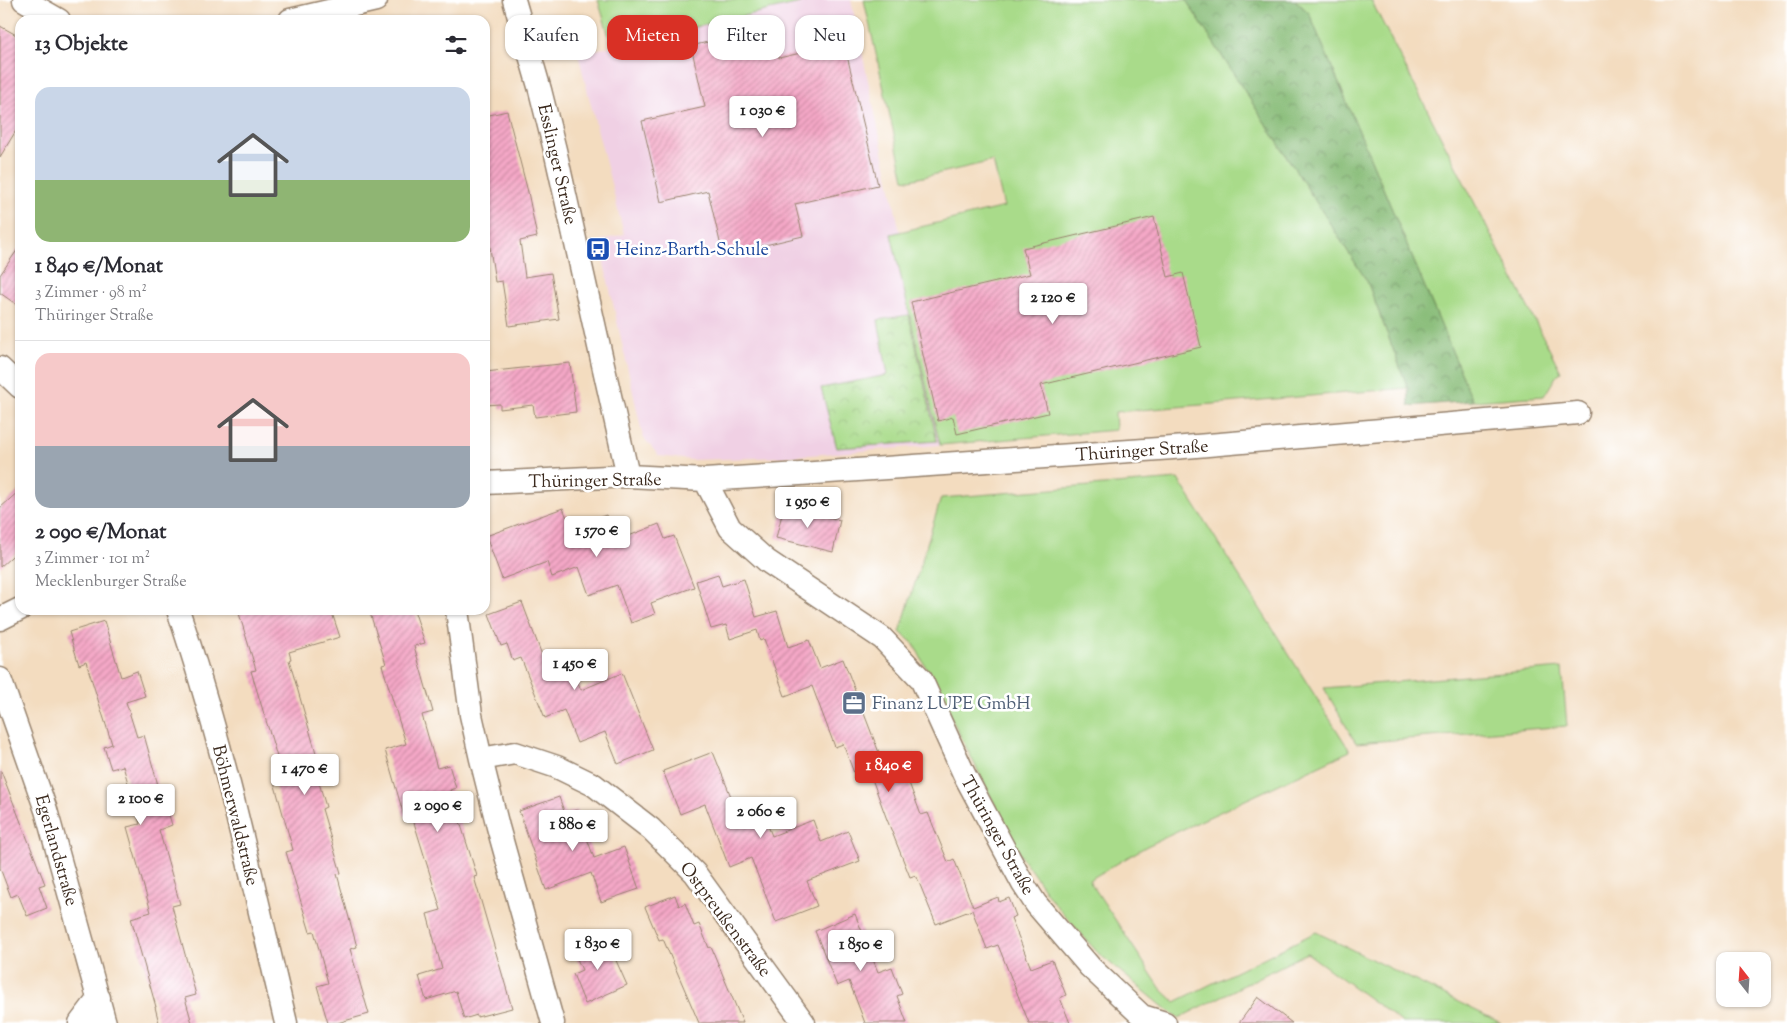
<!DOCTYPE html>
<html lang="de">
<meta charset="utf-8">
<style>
:root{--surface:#fff;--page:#f7f7f7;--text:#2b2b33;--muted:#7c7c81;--line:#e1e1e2;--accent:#d93025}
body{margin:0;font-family:"Sorts Mill Goudy",serif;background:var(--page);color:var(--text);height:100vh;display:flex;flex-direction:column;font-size:19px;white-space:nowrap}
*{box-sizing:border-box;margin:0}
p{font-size:16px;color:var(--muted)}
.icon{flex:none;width:28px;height:28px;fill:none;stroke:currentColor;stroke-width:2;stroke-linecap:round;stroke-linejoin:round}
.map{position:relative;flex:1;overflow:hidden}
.sheet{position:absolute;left:15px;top:15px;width:475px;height:600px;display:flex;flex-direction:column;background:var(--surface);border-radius:15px;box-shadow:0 1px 4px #0004}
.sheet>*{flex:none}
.guide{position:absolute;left:505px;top:15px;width:475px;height:45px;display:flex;gap:10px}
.needle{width:32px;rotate:343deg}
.tools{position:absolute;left:1716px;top:952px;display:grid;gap:10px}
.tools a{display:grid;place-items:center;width:55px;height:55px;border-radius:10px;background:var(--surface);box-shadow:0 1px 4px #0004;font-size:25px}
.price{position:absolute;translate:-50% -42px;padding:0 11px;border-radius:5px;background:#fff;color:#222;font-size:16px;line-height:32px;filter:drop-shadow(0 1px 2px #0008)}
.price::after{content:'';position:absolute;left:50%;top:30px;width:15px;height:11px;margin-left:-8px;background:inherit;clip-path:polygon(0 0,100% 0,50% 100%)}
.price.on{background:var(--accent);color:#fff}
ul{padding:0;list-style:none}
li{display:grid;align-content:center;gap:10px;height:265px;padding:0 20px}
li+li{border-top:1px solid var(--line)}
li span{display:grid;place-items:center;height:155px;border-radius:15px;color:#555}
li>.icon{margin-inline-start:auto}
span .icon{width:90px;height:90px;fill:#fffc;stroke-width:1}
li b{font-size:21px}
h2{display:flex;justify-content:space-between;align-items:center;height:60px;padding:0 20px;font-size:21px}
.tag{padding:0 18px;border-radius:15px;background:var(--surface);box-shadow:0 1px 4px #0004;font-size:18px;line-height:45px}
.tag.on{background:var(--accent);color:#fff}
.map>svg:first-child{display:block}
.built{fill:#f0d0e4}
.green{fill:#a9db8a;stroke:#728254}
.forest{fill:url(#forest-crowns);stroke:#60724a}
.park{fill:url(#park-crowns);stroke:#728254}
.building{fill:url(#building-hatch)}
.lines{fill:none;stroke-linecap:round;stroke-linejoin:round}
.street-casing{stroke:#97836e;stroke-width:25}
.street{stroke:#fff;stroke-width:22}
.labels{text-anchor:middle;stroke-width:5;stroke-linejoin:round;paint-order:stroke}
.street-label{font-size:18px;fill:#3b2a1e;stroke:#fff}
.transit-label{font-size:18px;fill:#164399;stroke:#fff;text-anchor:start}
.service-label{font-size:18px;fill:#4e5e75;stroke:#fff;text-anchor:start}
</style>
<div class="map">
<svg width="1787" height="1023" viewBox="0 0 1787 1023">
<defs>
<pattern id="forest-crowns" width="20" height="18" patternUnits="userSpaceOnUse" patternTransform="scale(1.25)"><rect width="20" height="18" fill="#86bb76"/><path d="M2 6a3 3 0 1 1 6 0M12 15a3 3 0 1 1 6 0" fill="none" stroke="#6f9860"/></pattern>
<pattern id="park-crowns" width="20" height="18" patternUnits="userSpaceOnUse" patternTransform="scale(1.25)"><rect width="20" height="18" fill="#a9db8a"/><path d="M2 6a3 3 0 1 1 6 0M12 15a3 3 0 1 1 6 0" fill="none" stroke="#92bc77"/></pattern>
<pattern id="building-hatch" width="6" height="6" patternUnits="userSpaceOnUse" patternTransform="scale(1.25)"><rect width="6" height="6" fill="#f5a8c7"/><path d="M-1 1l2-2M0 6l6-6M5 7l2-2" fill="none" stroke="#c889a1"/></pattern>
</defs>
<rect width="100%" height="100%" fill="#fff"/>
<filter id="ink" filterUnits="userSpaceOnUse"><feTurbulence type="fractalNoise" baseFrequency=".02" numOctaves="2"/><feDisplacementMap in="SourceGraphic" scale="10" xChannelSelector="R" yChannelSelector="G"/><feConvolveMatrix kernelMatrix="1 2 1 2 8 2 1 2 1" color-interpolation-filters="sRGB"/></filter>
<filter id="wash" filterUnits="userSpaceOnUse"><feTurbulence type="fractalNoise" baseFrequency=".0096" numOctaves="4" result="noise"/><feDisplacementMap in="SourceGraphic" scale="20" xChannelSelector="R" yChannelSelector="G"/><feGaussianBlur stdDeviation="1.12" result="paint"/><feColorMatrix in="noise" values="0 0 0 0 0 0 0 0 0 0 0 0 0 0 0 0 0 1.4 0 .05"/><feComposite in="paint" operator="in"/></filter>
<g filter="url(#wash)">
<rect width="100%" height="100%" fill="#f3dcbf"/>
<path class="built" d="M813,0H851L900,232L891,235L940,445L783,457L691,460L659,456L643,437L599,241L624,234L578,54Z"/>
<path class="green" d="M598,0H813L612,46Z
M864,0H1186L1367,281L1408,388L1115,412L1116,430L940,445L891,234L1004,207L993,161L910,180L904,179Z
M1295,0H1371L1561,372L1557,375L1544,396L1473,401L1309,13Z
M1178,479L1350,751L1147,846L1089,880L1161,989L1175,1002L1316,932L1501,1023H1403L1307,953L1179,1018L1166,1009L1098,953L1054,903L1021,856L914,644L900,632L941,498Z
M1562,668L1567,726L1356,743L1324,688Z"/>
<path class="forest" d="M1186,0H1295L1309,13L1473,401L1409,406L1408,388L1367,281Z"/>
<path class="park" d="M909,315L937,441L837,448L821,388L888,375L878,320Z"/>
<g id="blocks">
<path class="building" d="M0,26L20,37V124L0,157Z
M771,27L779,58L844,43L878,185L795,204L803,236L723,255L708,191L661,202L642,121L705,107L691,46Z
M507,111L528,192L537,237L520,241L525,277L551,273L559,319L509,326L502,281L495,282L488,234L485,235V116Z
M1154,217L1168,277L1183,273L1201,347L1041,385L1048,413L957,434L953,417L938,421L911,302L1030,274L1023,248Z
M20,246V307L0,293V275Z
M570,363L576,412L535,417L533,405L500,409V404L485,405V372Z
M20,490V549L0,567V508Z
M784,506L840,520L833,552L776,538Z
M563,508L571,528L606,515L616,541L659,524L665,539L674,536L694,587L651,603L655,614L631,623L617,585L589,595L579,567L552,577L547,562L502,579L486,536Z
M718,574L722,586L744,579L756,617L777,611L788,647L809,640L820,668L843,659L883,763L899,756L921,815L928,813L948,862L954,859L973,907L998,897L999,902L1009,898L1016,916L1011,918L1031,968L1052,960L1066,995L1060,998L1070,1023H1029L998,945L987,949L972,910L936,924L916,875L910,877L886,817L868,768L873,766L854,773L843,744L835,747L812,686L785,696L764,639L760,641L757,630L730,639L726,625L711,629L696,581Z
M522,602L548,671L570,663L581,690L622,673L653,750L618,764L605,732L577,743L564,710L545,718L521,658L513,661L507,644L501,646L489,614Z
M238,610H331L340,637L289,652L291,659L289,660L321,770L316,772L326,807L322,809L341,873L337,874L357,947L350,949L369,1014L337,1023H328L317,986L328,983L314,931L310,932L286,852L293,850L274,782L284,780L251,671L256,670Z
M369,610H414L425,643L414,646L433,712L422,715L437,768L449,765L456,788L450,790L477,876L474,877L512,1008L477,1017V1015L464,1019L456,991L426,1000L419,976L442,969L427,914L441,910L411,813L404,816L385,750L406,744L382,665L386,664Z
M104,621L121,677L137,671L145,696L126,702L137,737L144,735L163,803L165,802L172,825L159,830L180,904L172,906L196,995L185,998L192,1023H159L155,1007H156L131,918L151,912L127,827L140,824L123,766L111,769L104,747L112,744L86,662L79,665L69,632Z
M713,752L738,814L760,805L772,836L813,820L821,842L848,831L860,861L807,881L817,906L776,922L751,858L729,867L705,804L680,814L663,771Z
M0,771H1L45,884L39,886L47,908L27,916L18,894L11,897L0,868Z
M559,797L565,814L577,810L594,858L624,847L639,889L601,902L591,873L546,890L519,811Z
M675,895L679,906L685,903L694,926L699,924L709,948L711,947L743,1023H699L663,939L659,940L645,907Z
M855,914L878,972L892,967L902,994L897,996L907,1023H865L849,981L837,986L815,931Z
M605,936L627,985L585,1004L573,974L582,970L573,950Z
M1258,997L1292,1023H1239Z"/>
</g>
</g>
<g filter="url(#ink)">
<use href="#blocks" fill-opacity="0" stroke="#97836e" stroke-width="1"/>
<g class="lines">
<defs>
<path id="street" d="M24,0L59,20
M514,0L540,90L555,150L628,476
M290,20L376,0
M0,368L20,387
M705,480L730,528L767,561L882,638L921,679L964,774L1023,884L1036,904L1090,967L1142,1016L1165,1023
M485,483L628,476L705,480L800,474L1173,448L1578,413
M178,610C224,745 253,885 286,1023
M457,610L471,715L481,759L498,827L553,1023
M0,619L20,609
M0,679L46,810L105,1023
M481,759L515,753L557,767L594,785L651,829L695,873L804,1023
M80,1023L99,998"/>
</defs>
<use href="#street" class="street-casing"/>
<use href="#street" class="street"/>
</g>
</g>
<defs>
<symbol id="bus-square" viewBox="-11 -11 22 22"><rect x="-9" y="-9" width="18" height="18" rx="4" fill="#1a4fb4" stroke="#fff"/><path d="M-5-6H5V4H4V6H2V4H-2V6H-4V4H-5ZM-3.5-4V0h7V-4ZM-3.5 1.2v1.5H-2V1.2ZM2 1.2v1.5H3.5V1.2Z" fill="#fff"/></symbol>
<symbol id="office-square" viewBox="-11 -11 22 22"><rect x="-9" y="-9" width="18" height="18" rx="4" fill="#5c6f8a" stroke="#fff"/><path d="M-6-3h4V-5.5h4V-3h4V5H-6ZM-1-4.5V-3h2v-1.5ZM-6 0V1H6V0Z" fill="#fff"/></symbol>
</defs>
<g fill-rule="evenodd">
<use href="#bus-square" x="584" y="235" width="28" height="28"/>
<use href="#office-square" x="840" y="689" width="28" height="28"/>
</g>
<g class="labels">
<g class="street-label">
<text transform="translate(558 164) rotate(77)" y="6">Esslinger Straße</text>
<text transform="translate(1142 450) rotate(-4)" y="6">Thüringer Straße</text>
<text transform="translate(595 480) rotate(-1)" y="6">Thüringer Straße</text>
<text transform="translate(236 815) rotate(76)" y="6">Böhmerwaldstraße</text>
<text transform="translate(998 835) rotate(61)" y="6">Thüringer Straße</text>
<text transform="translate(57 850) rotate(74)" y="6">Egerlandstraße</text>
<text transform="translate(726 919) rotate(53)" y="6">Ostpreußenstraße</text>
</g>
<g class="transit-label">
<text x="616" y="255">Heinz-Barth-Schule</text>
</g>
<g class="service-label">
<text x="872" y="709">Finanz LUPE GmbH</text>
</g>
</g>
</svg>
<div class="tools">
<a><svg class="needle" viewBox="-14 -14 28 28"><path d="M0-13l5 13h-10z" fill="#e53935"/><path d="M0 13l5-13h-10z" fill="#7c7c81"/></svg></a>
</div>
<b class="price" style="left:763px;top:138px">1 030 €</b>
<b class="price" style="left:1053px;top:325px">2 120 €</b>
<b class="price" style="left:808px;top:529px">1 950 €</b>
<b class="price" style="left:597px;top:558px">1 570 €</b>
<b class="price" style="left:575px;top:691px">1 450 €</b>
<b class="price on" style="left:889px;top:793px">1 840 €</b>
<b class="price" style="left:305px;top:796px">1 470 €</b>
<b class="price" style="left:141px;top:826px">2 100 €</b>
<b class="price" style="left:438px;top:833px">2 090 €</b>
<b class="price" style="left:761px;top:839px">2 060 €</b>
<b class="price" style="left:573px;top:852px">1 880 €</b>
<b class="price" style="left:598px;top:971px">1 830 €</b>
<b class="price" style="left:861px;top:972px">1 850 €</b>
<div class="guide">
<a class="tag">Kaufen</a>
<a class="tag on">Mieten</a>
<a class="tag">Filter</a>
<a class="tag">Neu</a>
</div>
<section class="sheet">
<h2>13 Objekte<svg class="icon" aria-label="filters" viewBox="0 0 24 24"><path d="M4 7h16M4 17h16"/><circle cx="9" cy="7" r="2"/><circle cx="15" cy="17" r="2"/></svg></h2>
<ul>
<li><span style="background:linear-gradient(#c9d6e8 60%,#8fb573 0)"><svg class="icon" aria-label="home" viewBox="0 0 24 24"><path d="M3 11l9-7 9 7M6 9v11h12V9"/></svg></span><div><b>1 840 €/Monat</b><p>3 Zimmer · 98 m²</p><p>Thüringer Straße</p></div></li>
<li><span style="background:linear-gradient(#f6c9c9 60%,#9aa5b1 0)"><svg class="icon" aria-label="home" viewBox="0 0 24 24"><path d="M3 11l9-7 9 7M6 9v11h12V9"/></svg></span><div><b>2 090 €/Monat</b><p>3 Zimmer · 101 m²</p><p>Mecklenburger Straße</p></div></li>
</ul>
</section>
</div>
